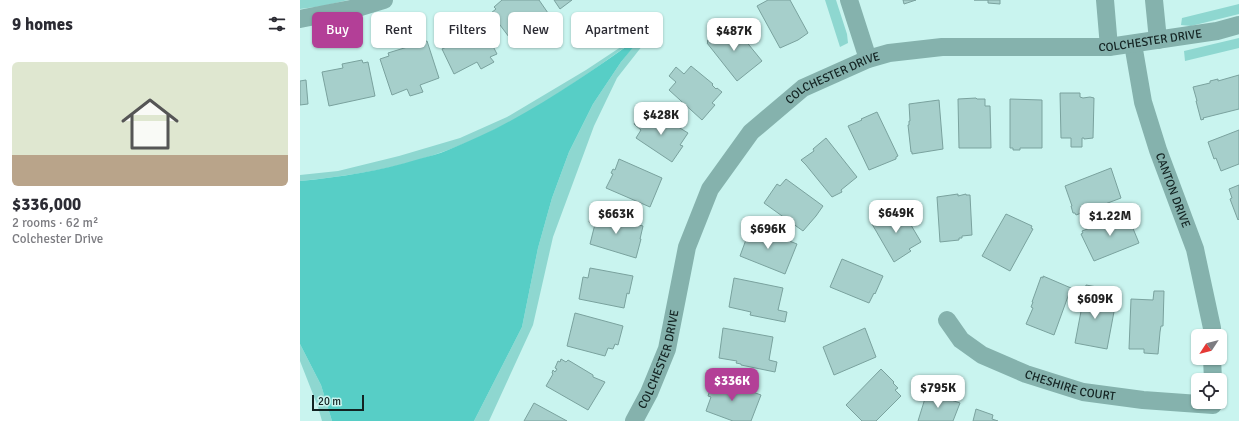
<!DOCTYPE html>
<meta charset="utf-8">
<style>
:root{--surface:#fff;--page:#f2f2f3;--text:#2b2b33;--muted:#7c7c81;--line:#e1e1e2;--accent:#b33f97}
body{margin:0;font-family:Signika,sans-serif;background:var(--page);color:var(--text);height:100vh;display:flex;flex-direction:column;font-size:15px;white-space:nowrap}
*{box-sizing:border-box;margin:0}
p{font-size:13px;color:var(--muted)}
.icon{flex:none;width:22px;height:22px;fill:none;stroke:currentColor;stroke-width:2;stroke-linecap:round;stroke-linejoin:round}
.map{position:relative;flex:1;overflow:hidden}
.details{display:flex;flex-direction:column;background:var(--surface);width:300px}
.details>*{flex:none}
.banner{position:absolute;left:12px;top:12px;width:380px;height:36px;display:flex;gap:8px}
.needle{width:26px;rotate:234deg}
.buttons{position:absolute;left:891px;top:329px;display:grid;gap:8px}
.buttons a{display:grid;place-items:center;width:36px;height:36px;border-radius:6px;background:var(--surface);box-shadow:0 1px 3px #0004;font-size:20px}
.scale{position:absolute;left:12px;bottom:10px;width:52px;box-sizing:border-box;padding-left:4px;border:2px solid #132322;border-top:0;font-size:11px;line-height:14px;white-space:nowrap;color:#132322;-webkit-text-stroke:3px #c9f4ef;paint-order:stroke}
.price{position:absolute;translate:-50% -34px;padding:0 9px;border-radius:8px;background:#fff;color:#222;font-size:13px;line-height:26px;filter:drop-shadow(0 1px 2px #0008)}
.price::after{content:'';position:absolute;left:50%;top:24px;width:12px;height:9px;margin-left:-6px;background:inherit;clip-path:polygon(0 0,100% 0,50% 100%)}
.price.active{background:var(--accent);color:#fff}
ul{padding:0;list-style:none}
li{display:grid;align-content:center;gap:8px;height:212px;padding:0 12px}
li+li{border-top:1px solid var(--line)}
li span{display:grid;place-items:center;height:124px;border-radius:6px;color:#555}
li>.icon{margin-inline-start:auto}
span .icon{width:72px;height:72px;fill:#fffc;stroke-width:1}
li b{font-size:17px}
h2{display:flex;justify-content:space-between;align-items:center;height:48px;padding:0 12px;font-size:17px}
.tag{padding:0 14px;border-radius:6px;background:var(--surface);box-shadow:0 1px 3px #0004;font-size:14px;line-height:36px}
.tag.active{background:var(--accent);color:#fff}
main{display:flex;flex:1;min-height:0}
.map>svg:first-child{display:block}
.green{fill:#8ed7d0}
.water{fill:#57cec6}
.building{fill:#a6cfcb;stroke:#7aa29e}
.lines{fill:none;stroke-linecap:round;stroke-linejoin:round}
.minor{stroke:#85b2ad;stroke-width:18}
.labels{text-anchor:middle;stroke-width:3;stroke-linejoin:round;paint-order:stroke}
.street-label{font-size:12px;fill:#132322;stroke:#c9f4ef}
</style>
<main>
<section class="details">
<h2>9 homes<svg class="icon" aria-label="filters" viewBox="0 0 24 24"><path d="M4 7h16M4 17h16"/><circle cx="9" cy="7" r="2"/><circle cx="15" cy="17" r="2"/></svg></h2>
<ul>
<li><span style="background:linear-gradient(#dfe7d0 75%,#b9a48a 0)"><svg class="icon" aria-label="home" viewBox="0 0 24 24"><path d="M3 11l9-7 9 7M6 9v11h12V9"/></svg></span><div><b>$336,000</b><p>2 rooms · 62 m²</p><p>Colchester Drive</p></div></li>
</ul>
</section>
<div class="map">
<svg width="939" height="421" viewBox="0 0 939 421">
<rect width="100%" height="100%" fill="#c9f4ef"/>
<path class="green" d="M0,0H48L23,6L0,9Z
M525,0H536L547,34L548,43L540,47Z
M939,4V14L891,26L881,25L882,18Z
M349,30L351,32L350,36L317,78L294,126L253,237L233,325L189,421H174L222,327L238,248L252,198L269,152L293,104L321,62L342,35C281,79 219,124 148,150C101,168 50,176 0,181V175L38,171L99,156L160,138L207,117L286,70L345,31Z
M939,38V48L885,61L884,51Z
M0,344L21,385L32,421H22L18,407L0,361Z"/>
<path class="water" d="M344,34L321,62L293,104L269,152L252,198L238,248L222,327L174,421H32L21,385L0,344V181C41,177 80,171 119,159C129,156 139,154 148,150C220,122 282,78 344,34Z"/>
<path class="building" d="M202,0H239L248,13L229,27L234,34L223,42L219,36L212,41L191,13L196,9L194,7Z
M254,0H272L260,9Z
M468,0H490L508,33L498,40L480,48L457,6Z
M603,0H616L604,4Z
M674,0H700V4L688,3V0Z
M178,17L197,54L190,57L194,62L181,69L177,62L154,74L142,49L159,41L154,28Z
M432,24L462,61L437,81L407,43L408,42L407,41L414,36L420,33Z
M127,41L139,78L120,85L123,92L110,96L107,89L92,95L80,59L89,56L88,53Z
M62,60L63,63L68,62L75,96L29,106L22,72L43,68L42,64Z
M391,66L413,84L412,85L416,89L417,88L422,92L412,103L415,105L402,120L369,90L376,82L369,76L376,67L384,74Z
M939,75V109L903,118L904,119L901,120L896,101H897L893,87L910,83V81L918,79V81Z
M6,80L8,104L0,105V81Z
M760,93H780V97L783,98L790,97L794,98L793,138L784,139V138H782V147H771V138H761Z
M676,98L677,99H685V106H690L691,148H659L658,99Z
M710,99L742,100V148H720V150H713V148H710Z
M639,100L643,149L612,154V152H611L608,125H609V121H610L609,104Z
M354,112L388,133L380,145L383,146L372,162L336,138L341,130L334,124L340,115L348,120Z
M577,112L598,156L596,157V159L569,170L548,126L562,120L561,119Z
M939,130V164L921,171L916,158L914,159L908,142Z
M526,138L557,177L541,190L542,192L532,197L506,165L501,160L514,151L513,149Z
M319,159L362,178L350,207L306,188L313,174L311,173L313,169L315,170Z
M811,168L821,198L776,215L775,213H773L771,206H772L765,186Z
M486,179L523,206L516,216L503,231L464,203L477,184L480,186Z
M939,185V219L938,220L930,199L932,198L929,189Z
M658,194V196L666,194V195H670L672,235L662,236V238H659V240L640,242L637,197Z
M600,207L606,215H605L621,242L609,249L611,251L594,262L572,224L589,211L590,213Z
M292,212L343,226L340,239H341L336,258L290,244L295,224L289,222Z
M706,214L732,226L731,228L733,229L710,271L682,256Z
M827,214L839,243L794,261L781,234L783,233L782,231Z
M451,226L497,244L485,274L440,256Z
M542,259L583,276L575,294L574,293L569,303L530,287Z
M290,268L333,276L329,294L327,293L324,308L279,299L283,277L288,278Z
M743,276L771,288L754,335L726,324L733,308L731,307L733,302H732L741,277L743,278Z
M434,278L483,288L478,310L487,312L485,322L450,315L451,312L429,307Z
M786,285L797,287L796,297L816,301L807,349L775,343Z
M854,291H864L863,326H861L860,332L858,354L844,353V349H829L831,299L853,300Z
M275,313L323,326L318,345L315,344L313,349L308,348L305,356L267,346Z
M423,328L473,337L469,360L477,362L475,372L441,365V364L436,363L437,361L419,358Z
M565,328L576,357L534,375L523,347Z
M261,359L266,362L268,360L293,375V377L305,382L288,410L246,386L253,374L252,373L253,370L255,372L257,369L255,368L258,361L260,362Z
M581,369L594,382L593,383L598,388L595,390L601,396L576,421H562L546,405Z
M414,378L461,395L451,421H433L406,411L411,397L408,396Z
M627,392L660,403L653,421H618Z
M234,403L267,421H224Z
M676,409L693,415L692,419L698,421H673Z"/>
<g class="lines">
<g class="minor">
<path d="M549,0L568,59"/>
<path d="M805,0L809,47"/>
<path d="M854,0L858,40"/>
<path d="M0,19L61,7L84,0"/>
<path id="s1" d="M833,44L843,102L858,150L895,249L912,328V336"/>
<path id="s2" d="M647,320L661,340L682,355L726,374L783,392L843,400L913,405"/>
<path d="M912,358L913,380"/>
<path id="s3" d="M334,421L349,393L367,349L387,247L410,189L451,132L503,88L568,59L589,53L642,47H809L917,31L939,25"/>
</g>
</g>
<g class="labels">
<g class="street-label">
<text dy="4" stroke="none"><textPath href="#s3" startOffset="739">COLCHESTER DRIVE</textPath></text>
<text dy="4" stroke="none"><textPath href="#s3" startOffset="415">COLCHESTER DRIVE</textPath></text>
<text dy="4" stroke="none"><textPath href="#s1" startOffset="152">CANTON DRIVE</textPath></text>
<text dy="4" stroke="none"><textPath href="#s3" startOffset="67">COLCHESTER DRIVE</textPath></text>
<text dy="4" stroke="none"><textPath href="#s2" startOffset="144">CHESHIRE COURT</textPath></text>
</g>
</g>
</svg>
<div class="buttons">
<a><svg class="needle" viewBox="-14 -14 28 28"><path d="M0-13l5 13h-10z" fill="#e53935"/><path d="M0 13l5-13h-10z" fill="#7c7c81"/></svg></a>
<a><svg class="icon" aria-label="locate" viewBox="0 0 24 24"><circle cx="12" cy="12" r="6"/><path d="M12 2v4M12 18v4M2 12h4M18 12h4"/></svg></a>
</div>
<div class="scale">20 m</div>
<b class="price" style="left:434px;top:52px">$487K</b>
<b class="price" style="left:361px;top:136px">$428K</b>
<b class="price" style="left:596px;top:234px">$649K</b>
<b class="price" style="left:316px;top:235px">$663K</b>
<b class="price" style="left:810px;top:237px">$1.22M</b>
<b class="price" style="left:468px;top:250px">$696K</b>
<b class="price" style="left:795px;top:320px">$609K</b>
<b class="price active" style="left:432px;top:402px">$336K</b>
<b class="price" style="left:638px;top:409px">$795K</b>
<div class="banner">
<a class="tag active">Buy</a>
<a class="tag">Rent</a>
<a class="tag">Filters</a>
<a class="tag">New</a>
<a class="tag">Apartment</a>
</div>
</div>
</main>
